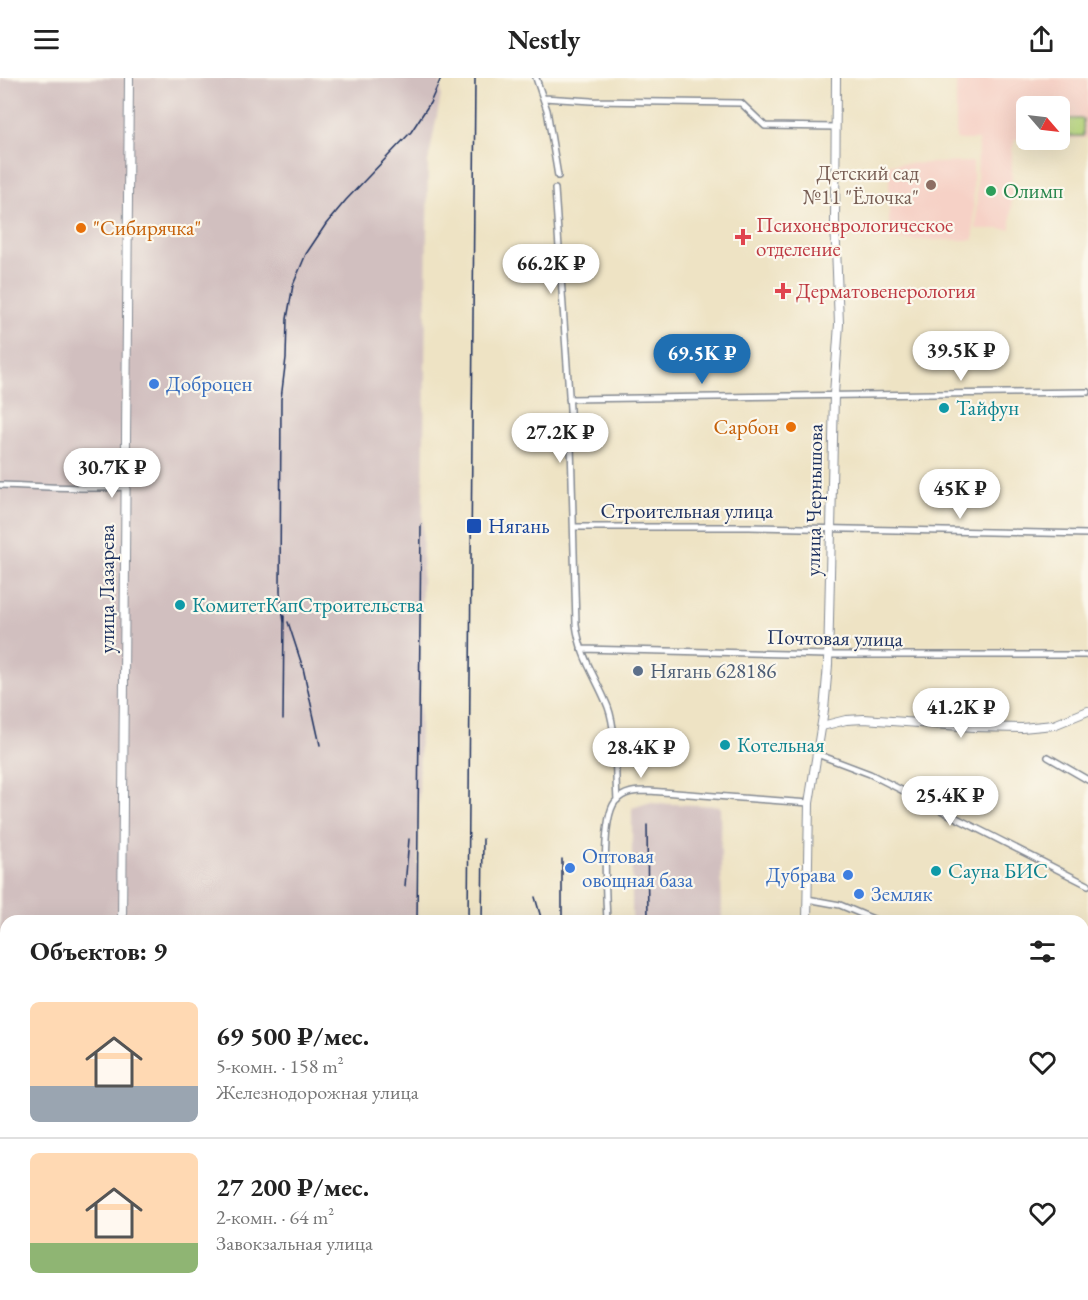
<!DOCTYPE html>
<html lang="ru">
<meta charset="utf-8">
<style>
:root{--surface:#fff;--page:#f2f2f2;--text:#222;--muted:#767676;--line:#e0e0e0;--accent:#1f6fb2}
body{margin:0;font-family:"EB Garamond",serif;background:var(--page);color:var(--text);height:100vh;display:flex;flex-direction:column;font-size:22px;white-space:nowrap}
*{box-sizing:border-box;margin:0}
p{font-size:20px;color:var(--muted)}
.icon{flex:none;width:33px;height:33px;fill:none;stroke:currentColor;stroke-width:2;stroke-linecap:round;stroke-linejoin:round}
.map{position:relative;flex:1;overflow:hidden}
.sheet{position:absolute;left:0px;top:837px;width:1089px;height:386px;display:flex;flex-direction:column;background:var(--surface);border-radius:18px 18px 0 0;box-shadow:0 6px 24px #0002}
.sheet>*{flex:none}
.needle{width:39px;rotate:118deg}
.controls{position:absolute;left:1016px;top:18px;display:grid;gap:12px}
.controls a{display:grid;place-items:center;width:54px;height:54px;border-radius:9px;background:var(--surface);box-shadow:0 6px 24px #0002;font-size:30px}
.price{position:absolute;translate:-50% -51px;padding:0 14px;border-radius:21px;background:#fff;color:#222;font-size:20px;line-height:39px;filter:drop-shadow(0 2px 3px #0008)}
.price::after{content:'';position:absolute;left:50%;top:36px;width:18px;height:14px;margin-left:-9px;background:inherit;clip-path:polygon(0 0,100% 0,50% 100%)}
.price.current{background:var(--accent);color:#fff}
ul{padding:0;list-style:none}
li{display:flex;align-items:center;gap:18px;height:150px;padding:0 30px}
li+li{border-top:2px solid var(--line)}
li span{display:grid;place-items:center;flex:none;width:168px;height:120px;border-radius:9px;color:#555}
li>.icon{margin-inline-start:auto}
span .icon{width:72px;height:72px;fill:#fffc;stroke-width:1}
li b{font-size:26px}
h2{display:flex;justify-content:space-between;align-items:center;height:72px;padding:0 30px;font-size:26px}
header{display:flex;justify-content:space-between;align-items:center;height:78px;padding:0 30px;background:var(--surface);font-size:27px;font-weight:700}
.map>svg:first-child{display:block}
.built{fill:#f6d1c6}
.industrial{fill:#d1bfbf}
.green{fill:#b9d87f;stroke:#6a846e;stroke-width:1.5}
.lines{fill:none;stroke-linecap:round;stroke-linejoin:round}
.street-casing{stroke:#848991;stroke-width:8}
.secondary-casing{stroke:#848991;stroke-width:10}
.street{stroke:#fff;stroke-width:5}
.secondary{stroke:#fff;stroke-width:8}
.rail{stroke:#1b2f5e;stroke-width:1.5}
.education-dot{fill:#8d6e63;stroke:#fbf7ec;stroke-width:2}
.leisure-dot{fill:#2e9e5b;stroke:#fbf7ec;stroke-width:2}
.food-dot{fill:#e8710a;stroke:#fbf7ec;stroke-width:2}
.health-dot{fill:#e0444e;stroke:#fbf7ec;stroke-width:2}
.shop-dot{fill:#3f7fe0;stroke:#fbf7ec;stroke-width:2}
.culture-dot{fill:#0f9aa8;stroke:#fbf7ec;stroke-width:2}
.transit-dot{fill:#1a4fb4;stroke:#fbf7ec;stroke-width:2}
.service-dot{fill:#5c6f8a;stroke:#fbf7ec;stroke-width:2}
.labels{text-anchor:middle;stroke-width:4.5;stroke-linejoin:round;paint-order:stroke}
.education-label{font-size:21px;fill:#785e54;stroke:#fbf7ec;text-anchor:end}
.leisure-label{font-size:21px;fill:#27864d;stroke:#fbf7ec;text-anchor:start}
.health-label{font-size:21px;fill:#be3a42;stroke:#fbf7ec;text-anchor:start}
.food-label{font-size:21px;fill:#c56008;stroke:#fbf7ec;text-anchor:start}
.shop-label{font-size:21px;fill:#366cbe;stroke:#fbf7ec;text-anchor:start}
.culture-label{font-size:21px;fill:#0d838f;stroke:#fbf7ec;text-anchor:start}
.street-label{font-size:21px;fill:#1b2f5e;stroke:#fbf7ec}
.transit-label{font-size:21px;fill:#164399;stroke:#fbf7ec;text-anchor:start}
.service-label{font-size:21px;fill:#4e5e75;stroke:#fbf7ec;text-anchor:start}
</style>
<header><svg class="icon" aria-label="menu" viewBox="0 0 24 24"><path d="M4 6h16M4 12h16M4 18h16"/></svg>Nestly<svg class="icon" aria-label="share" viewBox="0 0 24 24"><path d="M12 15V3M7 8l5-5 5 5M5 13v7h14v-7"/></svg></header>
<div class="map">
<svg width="1088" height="1222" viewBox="0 0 1088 1222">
<rect width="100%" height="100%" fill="#fbf7ec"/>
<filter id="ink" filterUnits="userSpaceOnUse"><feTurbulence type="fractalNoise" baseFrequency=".0167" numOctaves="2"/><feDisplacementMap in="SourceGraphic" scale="12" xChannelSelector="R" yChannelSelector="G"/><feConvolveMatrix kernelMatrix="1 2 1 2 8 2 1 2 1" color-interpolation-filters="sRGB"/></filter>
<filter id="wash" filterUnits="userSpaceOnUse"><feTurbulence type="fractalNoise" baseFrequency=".008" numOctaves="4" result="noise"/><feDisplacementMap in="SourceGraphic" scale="24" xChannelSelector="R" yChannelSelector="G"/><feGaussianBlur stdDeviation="1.35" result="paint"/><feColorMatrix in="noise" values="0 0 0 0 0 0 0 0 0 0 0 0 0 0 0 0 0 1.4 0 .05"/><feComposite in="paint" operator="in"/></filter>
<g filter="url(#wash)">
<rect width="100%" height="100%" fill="#eee3c4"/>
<path class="built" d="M956,0H1088V60L1059,61V28H1026V61H1015L1012,73L1011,151H976L978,62H956Z
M973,84L974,162H893L889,155V86Z"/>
<path class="industrial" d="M0,0H441V17L428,84L417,843H6V1216H412V1222H0Z
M648,725L720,728L722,843H630L632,842V730Z
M558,1217L753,1216V1222H557Z"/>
<path class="green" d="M1059,41H1083V58H1059Z"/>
</g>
<g filter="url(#ink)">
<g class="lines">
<defs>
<path id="street" d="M536,0L547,32L558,98
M544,20L591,23L741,25L765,48L836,49
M555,111L570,331L576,546C580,579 596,599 608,629C617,653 615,695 617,722
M569,321L1088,314
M0,407C42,408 83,412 125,409
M574,449H749L1088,456
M581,571L828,577H1088
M817,676L870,696L1088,807
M1048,679L1088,702
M807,821L840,827L878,843
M607,843C606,818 601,742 615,724C624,713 636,713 649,713L809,725
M1083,933L1088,936
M1083,1055L1088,1057
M1083,1207L1088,1209
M1066,1216L1080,1222
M539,1222L540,1216"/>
<path id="secondary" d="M822,648L846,642L864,641L974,649L1022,650L1054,647L1088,633
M122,843L129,0
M807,843L809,725L824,632L828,587L834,316L839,246L835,143L836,0
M119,1222V1216
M807,1222V1216"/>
</defs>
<use href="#street" class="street-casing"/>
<use href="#secondary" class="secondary-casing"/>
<use href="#street" class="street"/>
<use href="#secondary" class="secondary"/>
<path class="rail" d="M288,544L303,590L320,667
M284,545L280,514L281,321L286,280L287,241L293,207L306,176L326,146L346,122L411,54L430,25L441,0
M283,641L284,538
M647,747L648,843
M405,808L409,761
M535,819L542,843
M417,843L421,447
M468,843L475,0
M482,843L483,761
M562,843V781
M452,1216L453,1222
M652,1216L653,1222
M466,1222V1216
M479,1222L481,1216"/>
</g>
</g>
<circle class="education-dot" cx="931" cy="107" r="6"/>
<circle class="leisure-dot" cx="991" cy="113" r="6"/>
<g class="food-dot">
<circle cx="81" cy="150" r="6"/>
<circle cx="791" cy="349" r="6"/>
</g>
<g class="health-dot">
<path d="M740 150h6v6h6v6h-6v6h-6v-6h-6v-6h6z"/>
<path d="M780 204h6v6h6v6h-6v6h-6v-6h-6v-6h6z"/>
</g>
<g class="shop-dot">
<circle cx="154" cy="306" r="6"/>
<circle cx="570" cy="790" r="6"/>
<circle cx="848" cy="797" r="6"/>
<circle cx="859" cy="816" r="6"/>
</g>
<g class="culture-dot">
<circle cx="944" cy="330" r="6"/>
<circle cx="180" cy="527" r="6"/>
<circle cx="725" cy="667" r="6"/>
<circle cx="936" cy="793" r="6"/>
</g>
<rect class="transit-dot" x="466" y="440" width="16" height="16" rx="3"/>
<circle class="service-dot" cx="638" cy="593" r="6"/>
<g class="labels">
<g class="education-label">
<text x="919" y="102">Детский сад<tspan x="919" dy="24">№11 "Ёлочка"</tspan></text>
</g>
<g class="leisure-label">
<text x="1003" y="120">Олимп</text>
</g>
<g class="health-label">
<text x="756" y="154">Психоневрологическое<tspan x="756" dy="24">отделение</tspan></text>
<text x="796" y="220">Дерматовенерология</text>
</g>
<g class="food-label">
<text x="93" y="157">"Сибирячка"</text>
<text x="779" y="356" text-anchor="end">Сарбон</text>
</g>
<g class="shop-label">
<text x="166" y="313">Доброцен</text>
<text x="582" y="785">Оптовая<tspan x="582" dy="24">овощная база</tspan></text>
<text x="836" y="804" text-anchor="end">Дубрава</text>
<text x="871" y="823">Земляк</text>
</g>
<g class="culture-label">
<text x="956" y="337">Тайфун</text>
<text x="192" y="534">КомитетКапСтроительства</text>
<text x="737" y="674">Котельная</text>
<text x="948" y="800">Сауна БИС</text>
</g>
<g class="street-label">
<text transform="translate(814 422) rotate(-89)" y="7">улица Чернышова</text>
<text x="687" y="440">Строительная улица</text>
<text transform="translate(107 511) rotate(-90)" y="7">улица Лазарева</text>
<text transform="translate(835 560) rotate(1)" y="7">Почтовая улица</text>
</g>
<g class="transit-label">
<text x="488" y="455">Нягань</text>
</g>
<g class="service-label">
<text x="650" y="600">Нягань 628186</text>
</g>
</g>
</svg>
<div class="controls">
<a><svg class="needle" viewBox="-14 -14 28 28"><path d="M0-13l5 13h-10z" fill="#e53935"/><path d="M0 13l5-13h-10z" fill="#767676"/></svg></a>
</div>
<b class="price" style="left:551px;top:217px">66.2K ₽</b>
<b class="price" style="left:961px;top:304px">39.5K ₽</b>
<b class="price current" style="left:702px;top:307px">69.5K ₽</b>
<b class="price" style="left:560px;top:386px">27.2K ₽</b>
<b class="price" style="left:112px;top:421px">30.7K ₽</b>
<b class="price" style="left:960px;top:442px">45K ₽</b>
<b class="price" style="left:961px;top:661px">41.2K ₽</b>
<b class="price" style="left:641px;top:701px">28.4K ₽</b>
<b class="price" style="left:950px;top:749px">25.4K ₽</b>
<section class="sheet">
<h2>Объектов: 9<svg class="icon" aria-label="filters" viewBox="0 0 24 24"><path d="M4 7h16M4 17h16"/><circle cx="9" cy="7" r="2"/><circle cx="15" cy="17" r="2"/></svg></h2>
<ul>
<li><span style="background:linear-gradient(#ffd9b3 70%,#9aa5b1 0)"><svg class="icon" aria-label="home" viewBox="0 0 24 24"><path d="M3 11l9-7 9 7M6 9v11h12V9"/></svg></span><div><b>69 500 ₽/мес.</b><p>5-комн. · 158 m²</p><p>Железнодорожная улица</p></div><svg class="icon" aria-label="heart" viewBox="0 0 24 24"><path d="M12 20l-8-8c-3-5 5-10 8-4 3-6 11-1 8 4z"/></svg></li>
<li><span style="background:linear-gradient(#ffd9b3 75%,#8fb573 0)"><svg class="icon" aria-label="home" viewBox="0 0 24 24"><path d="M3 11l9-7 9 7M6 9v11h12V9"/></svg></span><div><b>27 200 ₽/мес.</b><p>2-комн. · 64 m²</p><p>Завокзальная улица</p></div><svg class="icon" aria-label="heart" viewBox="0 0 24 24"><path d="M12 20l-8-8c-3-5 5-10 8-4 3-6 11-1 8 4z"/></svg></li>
</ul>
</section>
</div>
